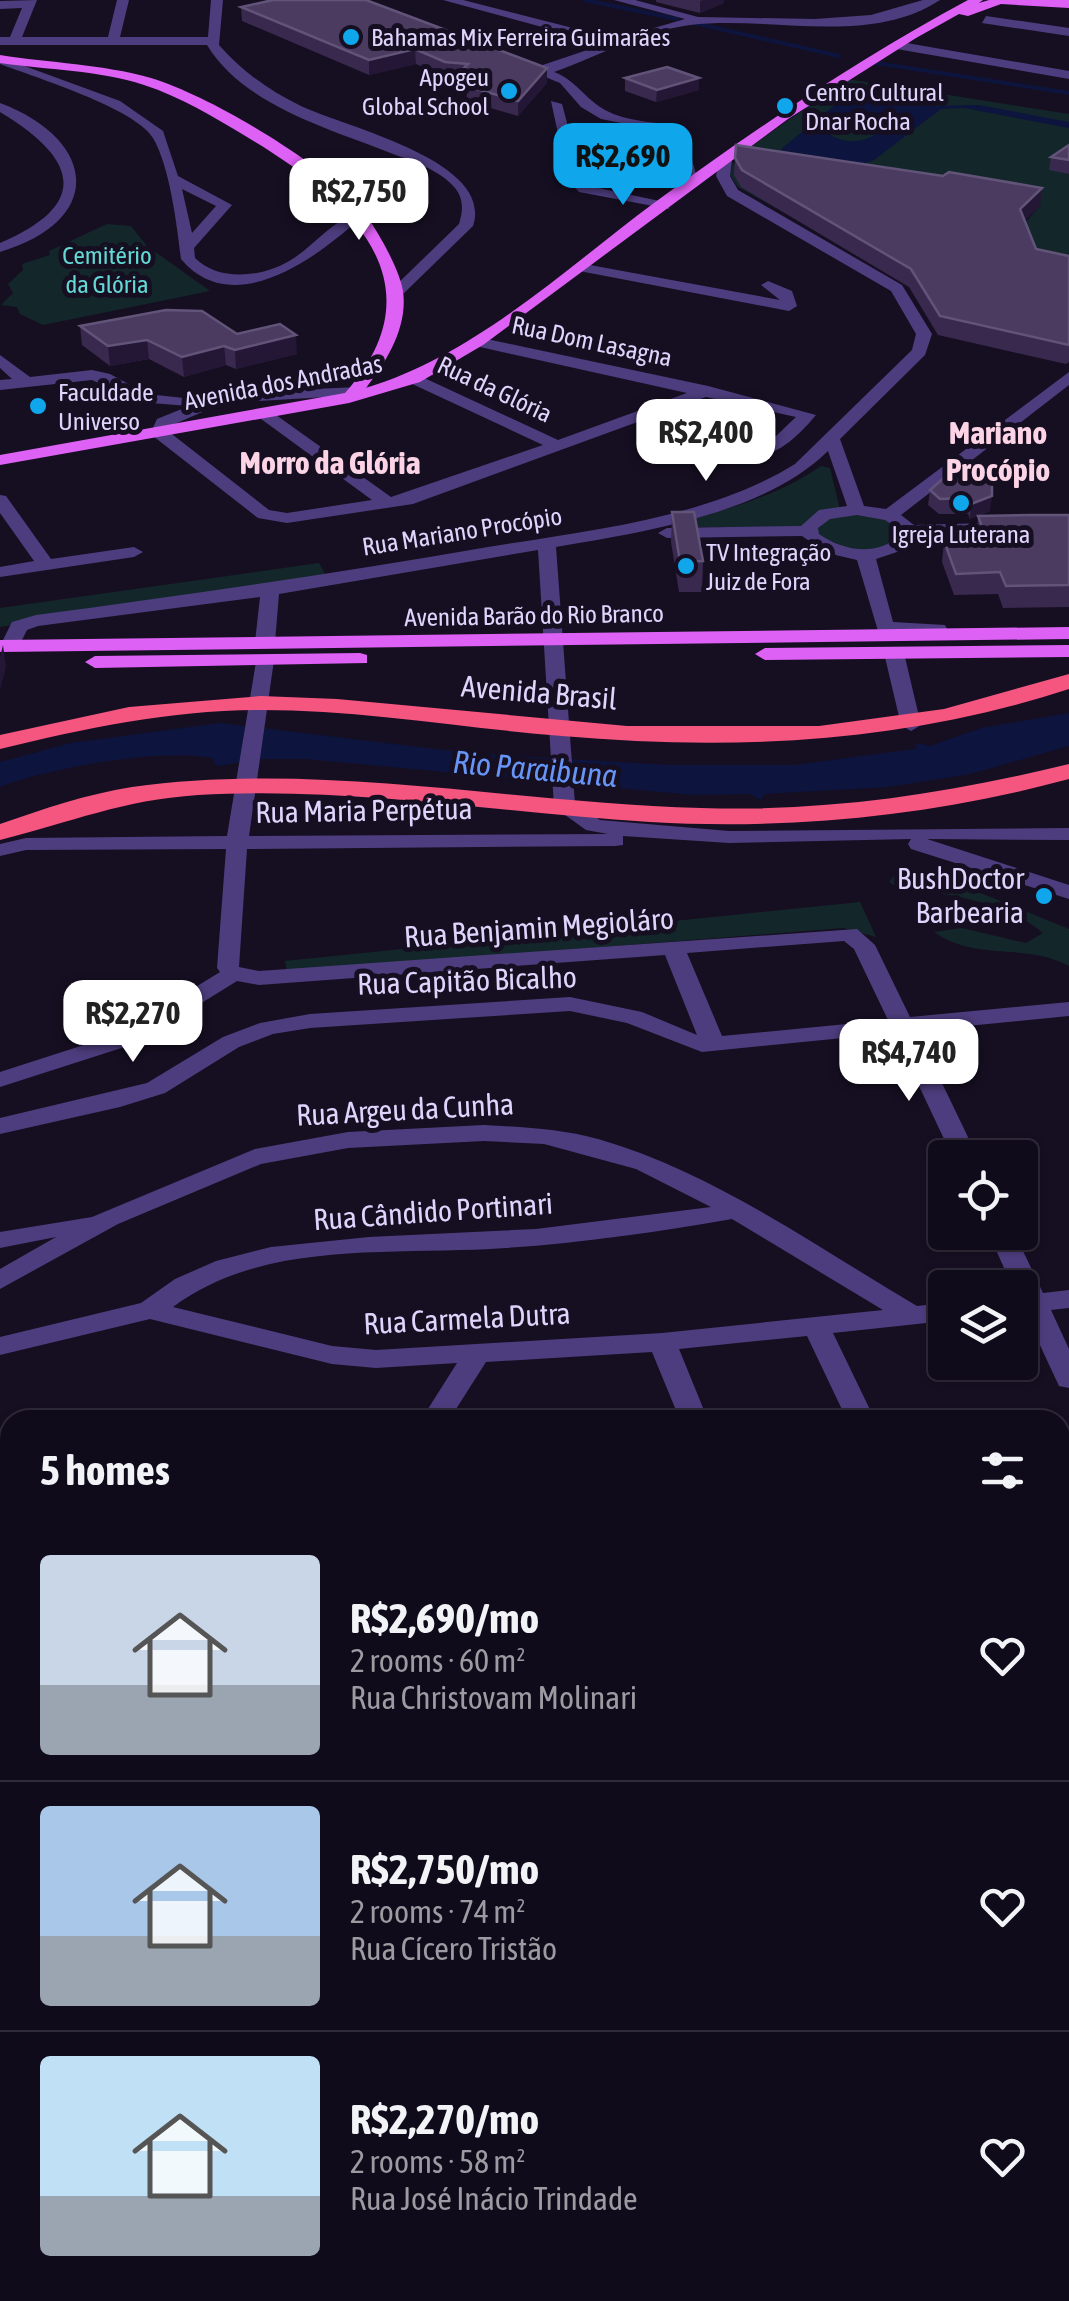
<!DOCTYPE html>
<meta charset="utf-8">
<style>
:root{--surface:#100b1a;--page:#191423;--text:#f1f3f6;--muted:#9c9ba2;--line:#302b39;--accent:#0fa6ec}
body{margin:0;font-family:"Asap Condensed",sans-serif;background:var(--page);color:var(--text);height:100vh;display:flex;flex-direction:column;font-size:38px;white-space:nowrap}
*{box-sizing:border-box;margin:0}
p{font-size:32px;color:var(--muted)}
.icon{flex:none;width:55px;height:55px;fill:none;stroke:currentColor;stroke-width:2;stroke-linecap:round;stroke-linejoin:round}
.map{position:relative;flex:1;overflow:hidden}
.details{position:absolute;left:0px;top:1410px;width:1070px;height:892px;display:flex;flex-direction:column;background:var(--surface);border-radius:30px 30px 0 0;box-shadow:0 2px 8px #0004,0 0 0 2px var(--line)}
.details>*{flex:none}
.fabs{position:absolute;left:928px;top:1140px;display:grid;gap:20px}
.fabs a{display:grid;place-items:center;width:110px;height:110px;border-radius:10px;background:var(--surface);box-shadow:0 2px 8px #0004,0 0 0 2px var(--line);font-size:50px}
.price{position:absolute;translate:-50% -85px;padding:0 22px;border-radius:20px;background:#fff;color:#222;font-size:32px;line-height:65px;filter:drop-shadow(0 2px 5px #0008)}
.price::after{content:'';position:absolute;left:50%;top:60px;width:30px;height:22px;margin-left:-15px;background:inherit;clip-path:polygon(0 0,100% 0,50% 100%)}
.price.selected{background:var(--accent);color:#111}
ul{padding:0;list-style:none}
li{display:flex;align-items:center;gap:30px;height:250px;padding:0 40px}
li+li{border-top:2px solid var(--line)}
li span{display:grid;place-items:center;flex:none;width:280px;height:200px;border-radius:10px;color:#555}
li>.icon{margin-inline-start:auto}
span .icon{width:120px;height:120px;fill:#fffc;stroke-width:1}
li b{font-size:42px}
h2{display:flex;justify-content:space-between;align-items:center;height:120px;padding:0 40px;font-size:42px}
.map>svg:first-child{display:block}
.green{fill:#13272b}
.water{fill:#0d143d;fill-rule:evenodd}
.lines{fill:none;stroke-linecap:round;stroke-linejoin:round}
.stream{stroke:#0d143d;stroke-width:4}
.minor{fill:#4e3d7e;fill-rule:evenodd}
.major{fill:#de61f5;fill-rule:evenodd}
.highway{fill:#f4567f;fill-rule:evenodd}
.wall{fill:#39294e}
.shaded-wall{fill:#231735}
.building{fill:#4b3b61;stroke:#625379;stroke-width:2.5}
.poi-dot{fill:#0fa6ec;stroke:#160f22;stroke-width:4}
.labels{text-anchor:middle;stroke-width:10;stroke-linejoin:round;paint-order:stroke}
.far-poi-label{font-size:25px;fill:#e0d3fc;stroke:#160f22;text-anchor:start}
.far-park-label{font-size:25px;fill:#63d8d4;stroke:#160f22}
.far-street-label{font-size:25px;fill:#e0d3fc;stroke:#160f22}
.street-label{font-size:30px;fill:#e0d3fc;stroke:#160f22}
.poi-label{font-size:30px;fill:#e0d3fc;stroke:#160f22;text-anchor:end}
.far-district-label{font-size:32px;font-weight:bold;fill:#fcd4e5;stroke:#160f22}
.water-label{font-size:32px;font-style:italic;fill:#6795f5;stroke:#160f22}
</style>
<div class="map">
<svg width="1069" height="2301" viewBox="0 0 1069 2301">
<rect width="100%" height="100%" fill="#160f22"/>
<path class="green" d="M847,79L1069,114V273L1036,267L1021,227L1041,205L945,188L869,259L738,187L730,175L733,163L744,168L779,166L733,159Z
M107,224L131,226L147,246L210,291L43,325L20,314L17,307L1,305L13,293L8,284L23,270L22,264L50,255L49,251Z
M821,466L830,468L840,510L904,523L898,550C866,550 819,560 802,527H687L685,521C734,507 779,495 821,466Z
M319,563L328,579L0,627V608Z
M896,874L983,894L1069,929V966C1026,942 976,962 934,932L962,928L1026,943L1043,933C1004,900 944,894 895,886L889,882Z
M860,902L876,937L843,928L287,972L285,961Z"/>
<path class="water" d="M853,97L932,106L979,105L1069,122V128L964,108L941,109L874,160L863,164L780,150L841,100ZM855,117L879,118L889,124C872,141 847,149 825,131L834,123Z
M1069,713V746L970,774L888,787L765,794L761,800L750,794L693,795L305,759H261L217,766L212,758C163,748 47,768 0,787V762L71,743L220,723L468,753L670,765H794L915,749L916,743L930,746L981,728Z"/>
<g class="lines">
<path class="stream" d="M585,0L677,19
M694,23L839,56
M876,63L1069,93"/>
<path class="minor" d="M37,0L22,37H108L117,0H129L120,37H208L211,0H223L219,45C242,71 268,90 299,105C343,127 495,160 473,226L401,296H391V290L459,224C463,211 464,199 455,188C440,170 414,162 393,154C331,129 244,106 207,45H0V37H10L22,8L0,9V1Z
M443,0H463L616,39L685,19L614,0H635L698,17L815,19L871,15L923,0H940C869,47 769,15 690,25C641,32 601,55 554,72C576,80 585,99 605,110C626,122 658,122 683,127L699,185L692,189L685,185L672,133L601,119L581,107L560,83L528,70L605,44Z
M986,16L1069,28V36L982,23Z
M895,41L1069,71V79L891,48Z
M0,57L120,101L163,131L178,176L232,205L194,248L195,258C220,283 266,277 294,258C312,246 326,229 345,218L357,221C315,259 232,320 181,259C177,226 170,167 153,138C135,108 34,77 0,64ZM182,189L216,206L192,233Z
M551,101L562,104L582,179L589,186L669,203V209L579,192L568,180Z
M0,103C96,139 107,220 0,252V243C92,204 77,158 0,112Z
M720,158L732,161L730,176L738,190L902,285L932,334L925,355L840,439L864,506L886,509L1069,372V385L901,515L914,525L1069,521V531L918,535L906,549L876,559L893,622L945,625L947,629L938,635L878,631L857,560L827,553L802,536L667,538L658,533L667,528L801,526L819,510L847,506L828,451C764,514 643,532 556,547L575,804L600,820L729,831L1069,828V840L927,839L1069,885V899L911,849L908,844L911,839L729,843L623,836V845L615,846L247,849L239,967L259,971L857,929L875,945L910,1017L1069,1002V1016L917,1031L978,1158H953L894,1033L702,1052L627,1023L570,1011L310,1028L273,1034L239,1047L165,1093L120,1107L0,1134V1118L147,1083L223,1037L260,1023L310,1014L570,997L642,1012L697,1035L665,955L259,985L237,981L137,1043L0,1087V1072L121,1033L220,972L217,968L226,849L26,850L0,856V844L26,838L227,836L257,656H271L274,660L249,836L608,834L586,830L554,807L538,550L279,594L275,642L265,648L255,642L260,597L38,626L27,630L17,650H3L0,646L12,622L36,615C187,595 338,573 488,547C587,531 709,518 795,464L912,350L916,334L891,291L727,196L716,176ZM857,515L885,520L899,529L900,535C877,557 843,551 819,534L818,528L830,519ZM844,941L854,949L888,1020L722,1036L687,953Z
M579,263L780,300L761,285L768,281L792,291L797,306L789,311L574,270L572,267Z
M477,337L708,386L816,415C800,434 777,458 751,456V448L776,436L796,417L706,397L413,504L287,523L258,518L153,436L151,432L157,419L189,406L138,402L92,380L0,390V380L12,379L0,368V355L30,377L92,370L110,374L147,394L202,400L220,393L384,386V392L378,394L223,403L170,426L168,431L269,510L287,513L372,500L257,416V410H269L391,497L543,445L408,382V376H420L558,440L687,393L471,345L469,342Z
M0,495L6,496L51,559L134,547L143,552L134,557L0,577V567L34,561L0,513Z
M894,647L904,653L921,725L911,731L901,725L884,653Z
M484,1125C523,1127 561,1129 598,1139C713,1172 815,1246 917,1306L945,1303V1321L833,1333L875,1420H847L807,1336L679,1349L708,1420H680L652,1352L486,1362L449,1420H421L457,1363L376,1368L332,1364L150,1319L0,1355V1337L141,1303L175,1279L216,1261L271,1247L369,1237L536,1229L711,1207L636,1169L544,1144L484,1141L348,1148L261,1164L118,1224L0,1289V1269L56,1237L0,1248V1232L92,1217L255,1149L348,1132ZM732,1219L883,1310L662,1333L376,1350L332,1346L173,1307C265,1238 397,1256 505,1248C582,1243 657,1232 732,1219Z
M988,1232H1014L1043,1293L1069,1290V1308L1051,1310L1069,1349V1388L1059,1386L1025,1313L1020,1314V1288H1013Z
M0,1610L10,1611V1633L0,1632Z
M1069,1638V1662L1060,1664V1640Z
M10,1800V1830L0,1833V1803Z
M1060,2062L1069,2064V2096L1060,2094Z
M1060,2255L1069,2258V2294L1060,2291Z
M10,2274V2292H29L25,2301H0V2278Z
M287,2292H326L322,2301H283Z
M550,2292H588L592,2301H554Z
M830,2292H868L869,2301H831Z"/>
<path class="major" d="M968,0H983L979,3L989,0H1069V8L1001,4L968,16L959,14L916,38L788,119L483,345L420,382L349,403L0,465V455L345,393C445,281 345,195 247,137C214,117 181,97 144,85C99,70 47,70 0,63V55C50,63 102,64 151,78C210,96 309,156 353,199C370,216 399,266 403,291C408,327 387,361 366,388C475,355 564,270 654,203C755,129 858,59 968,0Z
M1069,627V639L0,652V640Z
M1069,645V657L765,660L755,654L765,648Z
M360,653L367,655V663L95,668L85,662L95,656Z"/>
<path class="highway" d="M1069,674V689C903,743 735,751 562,736C461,728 362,710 261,710C172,710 86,728 0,749V735L129,707L261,696L337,699L627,726H819L944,709Z
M1069,764V779C932,816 792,830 650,822C499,813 350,786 198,795C122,800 72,822 0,840V824C43,809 87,794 132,787C322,761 511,803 701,808C827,812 947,794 1069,764Z"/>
</g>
<path class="wall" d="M656,0H724V3L700,13L656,2Z
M241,7L547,68V83L518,116L467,101L466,86L468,84H463V78L446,77L416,64L369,75L242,21Z
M625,78L699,90L656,102L625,91Z
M1069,145V174L1049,170L1051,157Z
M735,158L1040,206L1024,221L1036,249L1069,256V362L1066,364L938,335L909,287L741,187L734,175Z
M80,326L237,334L297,354L236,369L226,365L184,377L149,359L110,366L82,345Z
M946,476L990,511L970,519L968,514H939L928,505L930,490Z
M672,512L703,561L702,592H679L671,542Z
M1069,515V607L1003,608L998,594L954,595L942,562L944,541L977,540L978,516Z"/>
<path class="shaded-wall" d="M703,0H724V3L700,13V1Z
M415,49L416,64L369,75V60Z
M547,68V83L518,116V101Z
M699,78V90L656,102L657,90Z
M1042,188L1040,206L1018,227L1020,209Z
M296,335L297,354L236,369L235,350Z
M147,340L149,359L110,366L108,346Z
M224,346L226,365L184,377L182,357Z
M992,496L990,511L970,519L971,504Z
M3,645L6,667L0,690V657Z"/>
<path class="building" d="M273,0H366L547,68L518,101L466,86L482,71L463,69L468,64L445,62L415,49L369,60L241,7Z
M667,67L699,78L657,90L625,78Z
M736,145L943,176L949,172L1042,188L1020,209L1036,249L1069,256V345L940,316L911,269L742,170L735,158Z
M1069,145V160L1051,157Z
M166,310L202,311L237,334L280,324L296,335L235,350L224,346L182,357L147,340L108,346L80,326Z
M958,474L992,484V496L971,504L969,498L940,499L930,490L946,476Z
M672,512H694L703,561L680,562Z
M1030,515H1069V585L1006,586L1000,572L956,574L944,541L987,540L978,516Z"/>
<g class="poi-dot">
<circle cx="351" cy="37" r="10"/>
<circle cx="509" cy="91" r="10"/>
<circle cx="785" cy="106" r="10"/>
<circle cx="38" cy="406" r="10"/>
<circle cx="961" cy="503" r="10"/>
<circle cx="686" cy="566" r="10"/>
<circle cx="1044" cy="896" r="10"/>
</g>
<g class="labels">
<g class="far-poi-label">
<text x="371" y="46">Bahamas Mix Ferreira Guimarães</text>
<text x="489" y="86" text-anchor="end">Apogeu<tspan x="489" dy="29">Global School</tspan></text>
<text x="805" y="101">Centro Cultural<tspan x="805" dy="29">Dnar Rocha</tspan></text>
<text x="58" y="401">Faculdade<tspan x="58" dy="29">Universo</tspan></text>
<text x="961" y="543" text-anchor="middle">Igreja Luterana</text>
<text x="706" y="561">TV Integração<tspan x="706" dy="29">Juiz de Fora</tspan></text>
</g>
<g class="far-park-label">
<text x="107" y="264">Cemitério<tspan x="107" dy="29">da Glória</tspan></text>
</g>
<g class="far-street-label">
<text transform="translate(592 341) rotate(12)" y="9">Rua Dom Lasagna</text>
<text transform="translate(283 382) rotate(-11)" y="9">Avenida dos Andradas</text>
<text transform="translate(495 389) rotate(25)" y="9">Rua da Glória</text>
<text transform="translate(462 531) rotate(-9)" y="9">Rua Mariano Procópio</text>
<text transform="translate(534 615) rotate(-1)" y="9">Avenida Barão do Rio Branco</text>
</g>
<g class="street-label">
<text transform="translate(539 693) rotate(5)" y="10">Avenida Brasil</text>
<text transform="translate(364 811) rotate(-1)" y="10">Rua Maria Perpétua</text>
<text transform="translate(539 928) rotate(-4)" y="10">Rua Benjamin Megioláro</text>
<text transform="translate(467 981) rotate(-2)" y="10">Rua Capitão Bicalho</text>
<text transform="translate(405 1110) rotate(-3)" y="10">Rua Argeu da Cunha</text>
<text transform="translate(433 1212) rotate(-4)" y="10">Rua Cândido Portinari</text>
<text transform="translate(467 1319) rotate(-3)" y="10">Rua Carmela Dutra</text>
</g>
<g class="poi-label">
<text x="1024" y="889">BushDoctor<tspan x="1024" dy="34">Barbearia</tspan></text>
</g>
<g class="far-district-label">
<text x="998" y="444">Mariano<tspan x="998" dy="37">Procópio</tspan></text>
<text x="330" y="474">Morro da Glória</text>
</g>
<g class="water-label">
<text transform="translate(535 769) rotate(5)" y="11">Rio Paraibuna</text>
</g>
</g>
</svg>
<div class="fabs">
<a><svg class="icon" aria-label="locate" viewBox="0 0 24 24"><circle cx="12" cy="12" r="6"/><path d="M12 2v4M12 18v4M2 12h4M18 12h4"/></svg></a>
<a><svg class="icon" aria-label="layers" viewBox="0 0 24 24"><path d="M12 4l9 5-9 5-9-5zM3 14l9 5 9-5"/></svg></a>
</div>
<b class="price selected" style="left:623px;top:208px">R$2,690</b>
<b class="price" style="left:359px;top:243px">R$2,750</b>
<b class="price" style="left:706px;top:484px">R$2,400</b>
<b class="price" style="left:133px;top:1065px">R$2,270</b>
<b class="price" style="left:909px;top:1104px">R$4,740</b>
<section class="details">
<h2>5 homes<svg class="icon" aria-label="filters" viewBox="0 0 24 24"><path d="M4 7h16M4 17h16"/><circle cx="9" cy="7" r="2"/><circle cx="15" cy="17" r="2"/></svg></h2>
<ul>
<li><span style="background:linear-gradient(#c9d6e8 65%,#9aa5b1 0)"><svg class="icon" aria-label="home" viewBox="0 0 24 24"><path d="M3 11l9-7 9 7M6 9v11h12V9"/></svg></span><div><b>R$2,690/mo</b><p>2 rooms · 60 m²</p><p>Rua Christovam Molinari</p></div><svg class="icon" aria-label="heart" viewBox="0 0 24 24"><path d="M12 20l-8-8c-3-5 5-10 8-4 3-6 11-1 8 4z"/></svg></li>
<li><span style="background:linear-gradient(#a9c7e8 65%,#9aa5b1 0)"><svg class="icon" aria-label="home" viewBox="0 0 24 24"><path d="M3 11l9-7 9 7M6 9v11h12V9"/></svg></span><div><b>R$2,750/mo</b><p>2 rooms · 74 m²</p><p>Rua Cícero Tristão</p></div><svg class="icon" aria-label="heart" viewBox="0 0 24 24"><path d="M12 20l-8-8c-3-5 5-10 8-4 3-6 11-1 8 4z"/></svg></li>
<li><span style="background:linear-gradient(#bfe0f5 70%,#9aa5b1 0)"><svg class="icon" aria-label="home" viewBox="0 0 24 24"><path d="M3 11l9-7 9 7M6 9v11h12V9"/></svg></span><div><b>R$2,270/mo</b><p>2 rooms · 58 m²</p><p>Rua José Inácio Trindade</p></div><svg class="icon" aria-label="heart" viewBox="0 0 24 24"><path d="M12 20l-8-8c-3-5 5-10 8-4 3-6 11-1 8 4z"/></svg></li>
</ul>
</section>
</div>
